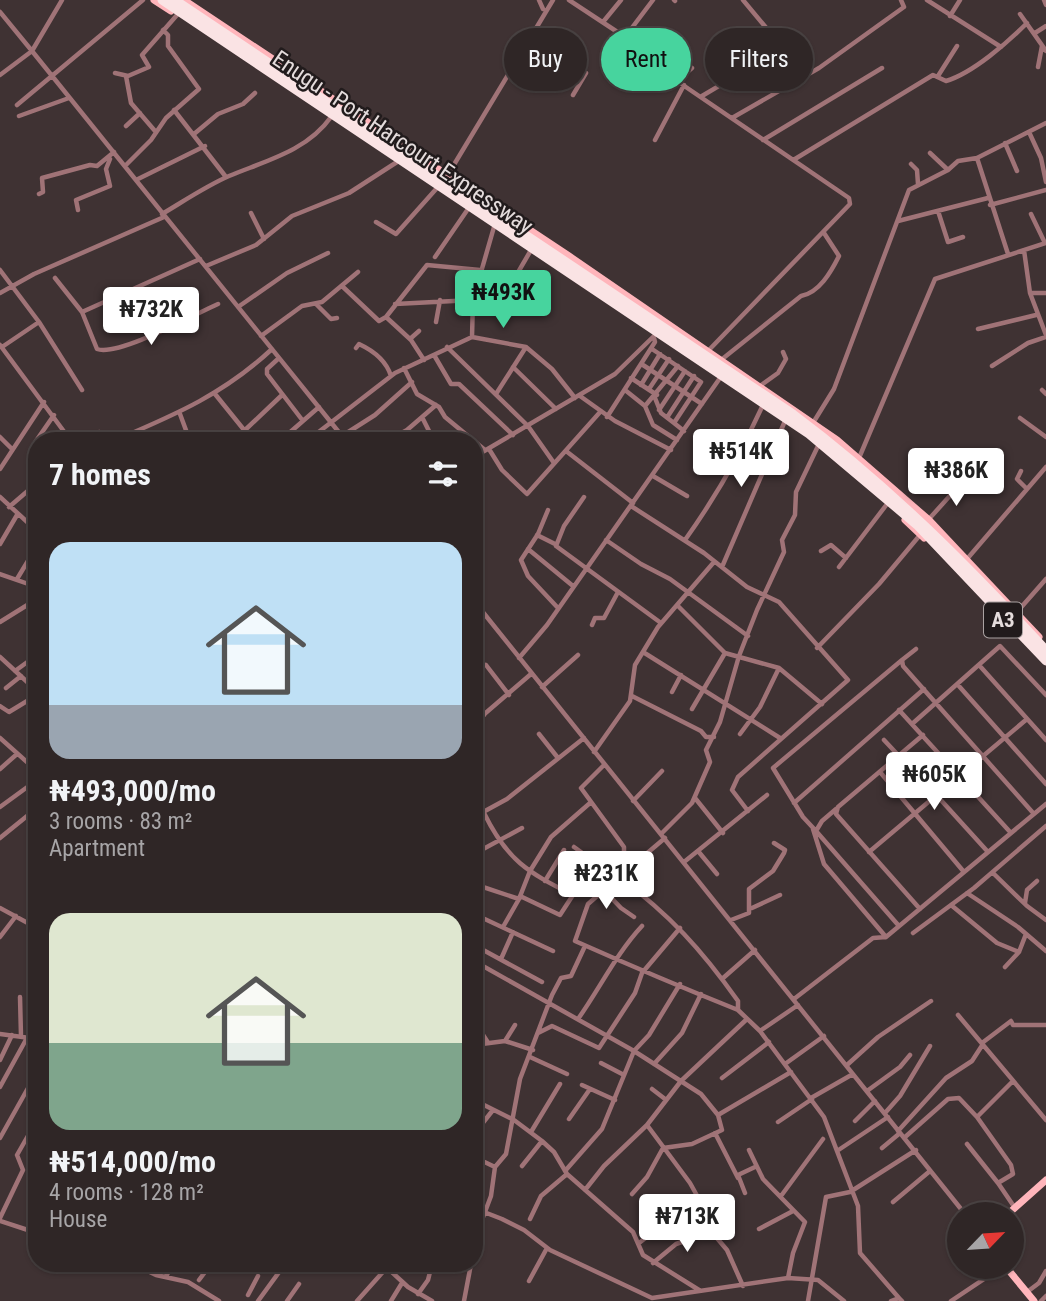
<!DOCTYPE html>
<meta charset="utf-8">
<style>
:root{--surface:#2f2626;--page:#3b3232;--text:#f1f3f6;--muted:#a7a5a7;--line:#4a4343;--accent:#47d49e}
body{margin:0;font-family:"Roboto Condensed",sans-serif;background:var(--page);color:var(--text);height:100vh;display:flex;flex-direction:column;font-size:26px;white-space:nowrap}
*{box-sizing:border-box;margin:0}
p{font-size:23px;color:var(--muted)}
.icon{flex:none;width:38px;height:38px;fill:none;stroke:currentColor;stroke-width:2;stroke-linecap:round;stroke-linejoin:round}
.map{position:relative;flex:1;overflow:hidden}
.side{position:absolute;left:28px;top:432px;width:455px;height:840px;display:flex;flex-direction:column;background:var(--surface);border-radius:28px;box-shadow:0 2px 5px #0004,0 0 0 2px var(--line)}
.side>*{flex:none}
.top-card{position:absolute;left:504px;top:28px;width:436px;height:63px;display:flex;gap:14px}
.needle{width:46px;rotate:65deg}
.tools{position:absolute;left:947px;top:1202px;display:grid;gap:14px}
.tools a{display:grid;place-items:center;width:77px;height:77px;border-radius:50%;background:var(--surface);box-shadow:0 2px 5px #0004,0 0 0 2px var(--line);font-size:35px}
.price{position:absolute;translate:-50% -60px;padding:0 16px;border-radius:7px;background:#fff;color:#222;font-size:23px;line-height:46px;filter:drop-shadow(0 2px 4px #0008)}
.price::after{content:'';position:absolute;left:50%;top:42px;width:21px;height:16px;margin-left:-10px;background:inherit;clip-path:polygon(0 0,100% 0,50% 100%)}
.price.on{background:var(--accent);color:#111}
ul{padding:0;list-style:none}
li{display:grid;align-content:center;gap:14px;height:371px;padding:0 21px}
li span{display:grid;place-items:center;height:217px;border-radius:21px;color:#555}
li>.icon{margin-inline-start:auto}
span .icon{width:126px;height:126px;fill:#fffc;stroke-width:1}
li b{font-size:30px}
h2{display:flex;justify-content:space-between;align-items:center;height:84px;padding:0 21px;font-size:30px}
.tag{padding:0 24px;border-radius:32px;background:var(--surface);box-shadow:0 2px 5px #0004,0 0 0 2px var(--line);font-size:24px;line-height:63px}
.tag.on{background:var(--accent);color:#111}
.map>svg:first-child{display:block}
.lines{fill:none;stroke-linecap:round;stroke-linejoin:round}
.minor{stroke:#a07377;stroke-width:4.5}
.major{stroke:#ffb5bb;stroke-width:7}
.highway{stroke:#fae3e4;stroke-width:9}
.labels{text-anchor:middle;stroke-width:5;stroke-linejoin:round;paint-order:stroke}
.shield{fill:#211b1c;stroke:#aaa2a2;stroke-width:2}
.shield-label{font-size:21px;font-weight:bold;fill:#e4dcdc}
.street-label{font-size:23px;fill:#e4dcdc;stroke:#211b1c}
</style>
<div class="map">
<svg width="1046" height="1301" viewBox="0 0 1046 1301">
<rect width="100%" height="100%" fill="#3f3233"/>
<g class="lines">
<path class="minor" d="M62,0L32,51L346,441
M539,0L543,9
M569,0L625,37L677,81L849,198L850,204L708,351
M674,0L675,1
M927,0L1001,47
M1044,0L1046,5
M0,12L32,51L0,75
M1020,14L1046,51
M950,16L960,0
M603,22L621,0
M1035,33L1046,26
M625,37L653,0
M653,59L674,37
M1038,67L1042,46
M115,73L128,76L149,67L142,55L177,15
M126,76L131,103L155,131
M938,76L957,46
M677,81L692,68
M573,95L586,73
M702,96L783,48L743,0
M17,105L143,0
M174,110L226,177
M19,116L69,98
M732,118L819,68L904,7L901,0
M126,126L140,113
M1029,132L1041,158L1046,182
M194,134L218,114L243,104L255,93
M655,140L684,85
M763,140L882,68
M1005,143L1017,171
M930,153L948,170
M977,158L1008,254
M795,159L933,75L946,81C973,73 1008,42 1027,23
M911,164L917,170L918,184
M125,166L151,140L166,118L199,89L168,46V35L163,30
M450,177L455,163L553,0
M136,180L205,146
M39,194L43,192L42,178L90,165L97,166L114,152
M990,205L1046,190
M78,210L76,200L110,186L106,169L110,159
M938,211L948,242L963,237
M251,213L264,239
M162,214C184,201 206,186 229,176C265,161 307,151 331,117
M1031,214L1045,243
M898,221L988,198
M376,222L396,234L437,188
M1024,250L1030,293L1046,335
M435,257L468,209
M206,266L256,245L292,216L349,193L397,162
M0,270L39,322L82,390
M55,278L82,312L97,349C118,357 195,314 218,304
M342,286L379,321L386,317L427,265L480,270
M0,293L34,274L164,217
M1030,293H1046
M316,304L331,319L337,318
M395,304L473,300
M238,307L287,273L328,253
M82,312L200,259
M506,313L513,281L531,250
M386,317L411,340L424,360
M436,322L440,300
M978,329L1036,315
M261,336L302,306L322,302L358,272
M472,337L526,347L552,369L575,398
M472,337L473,300L494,227
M410,339L419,331
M0,345L71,441
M2,347L39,322
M447,347L528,426L554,463
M356,348L359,344C374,351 386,360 391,376
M652,349L701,382L674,423L684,431
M434,355L451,384H459L513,435
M279,358L267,369V374L303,421
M721,360L801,296C819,293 831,272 839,256L824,233
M643,365L702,404
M992,366L1028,343L1046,337
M513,367L556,409
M404,368L417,394L439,407L445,417L474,441
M631,378L657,395
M641,385L660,354
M760,386L778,373L786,359L783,352
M649,389L669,359
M625,390L645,406L653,425L677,440
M1042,390L1046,394
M215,394L253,441
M496,394L526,347
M580,396L615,421L671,450
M655,398L661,413L674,423
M645,406L678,366
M659,410L685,371
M180,414L190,441
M668,416L694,376
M422,417L434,441
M607,417L655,342L654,338
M1020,418L1046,437
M813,423L834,389L909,190L948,170L958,161L977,158L1046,123
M244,431L282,395
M342,436L375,415L412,382
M0,437L12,449
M118,439C177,414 225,393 272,349
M36,441L54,415
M79,441L99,432
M280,441L319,407
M307,441L395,373L472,337
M387,441L407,430L436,405
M474,441L485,450
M489,449L502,470L527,494L601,411
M566,451L633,503
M474,457L615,374L656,334
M859,458L935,279L1046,243
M0,469L44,402
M1021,471L1017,479L1026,488
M653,476L687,496
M0,497L37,531
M584,497L564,526L556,546L661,623
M631,506L704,553L747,587L779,602L848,680L738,777L732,790L748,811
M9,507L37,483
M548,510L538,534L521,560L528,576L558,608
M929,519L965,479
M537,535L555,544
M606,540L641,564L670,579L748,636
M685,540C715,498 740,455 762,407
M0,544L17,515
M528,549L573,586
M821,551L831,545L846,558
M967,559L1046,467
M722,567L785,421
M839,567L887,504
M0,574L37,587
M17,579L37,546
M474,601L965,1214
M677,605L725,653
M1017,612L1046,579
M0,622L37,599
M592,625L595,618H604L618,592
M817,648L879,584L920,535
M916,649L902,660L903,666L1034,814
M643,652L780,738
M0,657L37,691
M519,658L547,625L720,378
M979,665L1046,740
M474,668L480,664L486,665L509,695
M15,671L37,655
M958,685L1046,784
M542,687L578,655
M6,688L21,676
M672,692L681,675
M632,696L701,731L706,737H714
M474,701L484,715
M0,706L9,712L37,695
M692,709L725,653L779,668L822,704
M899,710L1011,833
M474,723L531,674
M912,724L1000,646L1046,695
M539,734L558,758
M740,734L760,707L779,668
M0,738L37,771
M884,740L899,756
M33,741L37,739
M594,752L630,701L635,665L658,627L714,562
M900,755L988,852
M604,765L581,788L624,847V852L606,870L611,877
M0,769L17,754
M880,772L964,872
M695,798L723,833
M633,801L662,771
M794,803L924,689
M0,807L37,780
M836,809L822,821L816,831L803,817L773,768L902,660
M484,813C507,860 527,872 573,895L611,877H619L665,838
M474,817L507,799L584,738
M813,829L824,864L886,937
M816,831L899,926
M661,834L692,803L710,762L706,750L720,722L739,656L757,610L784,552L782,540L795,515L796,492L818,446
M0,838L37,808
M574,847L606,870
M698,851L717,874
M869,852L1027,719
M474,854L522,828
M684,862L767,795
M993,873L1027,906L1046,920
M619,877C670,915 701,949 738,1001V1010L760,1031L824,1117L858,1206L860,1253L899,1298
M545,881L564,850
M474,884L519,899L530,871L551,837L590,803
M599,885L621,908L634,917
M603,891L588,904L575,941C629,965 683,988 738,1010
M967,893L1018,927L1046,951
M520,896L560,915L573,895
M1025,903L1027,890L1037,881
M951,905L997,943L1019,952L1026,934
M0,908L37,928
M752,908L780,895
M920,909L836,814L838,807L923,735
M474,914L553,951
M731,920L749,913V889L773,871L784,853L785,850L774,843
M30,924L37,919
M503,927L519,899
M913,933L974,888L1046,826
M0,937L16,916
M474,945L542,982
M501,959L513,932
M474,961L634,1051L701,1094L718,1115L722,1130L692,1144L663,1148L647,1177L632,1194
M1005,967L1019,952
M722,979L755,950
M20,997L21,1036
M794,999L873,938L886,937L1046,804
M958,1015L1046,1120
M578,1019C600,988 616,954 642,926
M474,1021L487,1041
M760,1031L798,1005
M538,1033L552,1026L599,1048L635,993L642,973L680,928
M0,1034L37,1039
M505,1041L515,1025
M982,1043L1011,1021L1013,1025H1046
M474,1045L505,1041L533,1050
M530,1057L567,1074
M0,1060L12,1035
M601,1063L624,1075
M654,1064L682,1033L701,994
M785,1064L824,1036
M847,1065L878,1037L931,1001
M722,1078L769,1042
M582,1085L615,1100
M0,1087L28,1036
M652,1089L665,1099
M867,1091L900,1067L910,1055
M811,1098L853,1074
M474,1100L514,1120L542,1141L554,1152L567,1174L633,1232L643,1255L699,1290
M885,1113L900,1096L930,1046
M718,1115L791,1072
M977,1117L1011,1165L1013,1174L998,1183L1015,1208
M569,1119L590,1089
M855,1121L875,1101
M778,1122L812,1099
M647,1125L690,1183L700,1201L705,1224L727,1250L743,1286
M898,1131L946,1078L972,1061L983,1044
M531,1132L560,1084
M715,1133L738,1178
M474,1134L493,1110
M0,1138L37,1072
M904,1138L948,1099L959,1098L977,1117L1013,1081
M967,1144L998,1183
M882,1148L900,1133
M749,1150L763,1179L805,1222L793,1253L788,1278
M837,1151L888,1117
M474,1157L495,1167
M522,1166L542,1141
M565,1171L602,1129L634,1051L649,1035L680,984
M585,1190L604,1166L647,1125L681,1081L747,1019
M745,1193L738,1175L755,1167
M781,1196L823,1139
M893,1202L930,1171
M474,1214L484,1212L502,1219L524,1230L550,1250L652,1298L788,1278L818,1280L844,1301
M0,1218L23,1170L17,1155L37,1120
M530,1219L541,1196L567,1174
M0,1221L37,1233
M759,1229L793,1211
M474,1241L491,1196L495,1167L506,1154L520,1079L552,995L561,978L571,976L585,946
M639,1243L669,1220
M653,1263L676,1244L711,1232
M133,1264L156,1275L188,1282L219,1301
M217,1264H219
M383,1264L408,1287L432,1301
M344,1268L348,1264
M166,1277L172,1264
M199,1280L211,1264
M529,1281L547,1248
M1027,1292L1039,1283L1046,1271
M418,1294L428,1280L432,1264
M248,1295L258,1276
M258,1301L285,1264
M287,1301L299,1284
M357,1301L390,1264
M391,1301L402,1283
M464,1301L471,1264
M808,1301L826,1197L850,1192L916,1150
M891,1301L899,1298L902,1301
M951,1301L1002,1267
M1041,1301L1046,1296"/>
<path class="major" d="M154,0L171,11
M184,0L569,256L837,440L929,520L1039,637
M905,520L924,538
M1008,1214L1046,1180
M1006,1267L1034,1301"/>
<path class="highway" d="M162,0L809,434L917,525L1046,661
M175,0L793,414C888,485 966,564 1046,650"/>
</g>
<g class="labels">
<rect class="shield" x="984" y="602.5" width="38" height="35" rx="5"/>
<g class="shield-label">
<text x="1003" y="627">A3</text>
</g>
<g class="street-label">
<text transform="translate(403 142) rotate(34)" y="8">Enugu - Port Harcourt Expressway</text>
</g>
</g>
</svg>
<div class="tools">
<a><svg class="needle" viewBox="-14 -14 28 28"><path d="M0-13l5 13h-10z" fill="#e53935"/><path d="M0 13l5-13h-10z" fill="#a7a5a7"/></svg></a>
</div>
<b class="price on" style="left:503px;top:330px">₦493K</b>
<b class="price" style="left:151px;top:347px">₦732K</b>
<b class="price" style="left:741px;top:489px">₦514K</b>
<b class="price" style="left:956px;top:508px">₦386K</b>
<b class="price" style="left:934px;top:812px">₦605K</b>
<b class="price" style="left:606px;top:911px">₦231K</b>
<b class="price" style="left:687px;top:1254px">₦713K</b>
<div class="top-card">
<a class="tag">Buy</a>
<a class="tag on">Rent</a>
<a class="tag">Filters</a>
</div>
<section class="side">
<h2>7 homes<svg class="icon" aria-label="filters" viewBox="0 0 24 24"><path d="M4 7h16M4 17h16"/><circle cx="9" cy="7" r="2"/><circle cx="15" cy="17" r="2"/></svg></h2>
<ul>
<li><span style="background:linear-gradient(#bfe0f5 75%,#9aa5b1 0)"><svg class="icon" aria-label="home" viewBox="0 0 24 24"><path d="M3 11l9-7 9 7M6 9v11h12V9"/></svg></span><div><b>₦493,000/mo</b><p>3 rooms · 83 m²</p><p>Apartment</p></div></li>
<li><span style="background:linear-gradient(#dfe7d0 60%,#7fa58c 0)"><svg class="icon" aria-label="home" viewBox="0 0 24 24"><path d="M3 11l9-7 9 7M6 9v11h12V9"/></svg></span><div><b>₦514,000/mo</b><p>4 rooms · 128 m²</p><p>House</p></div></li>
</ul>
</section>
</div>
